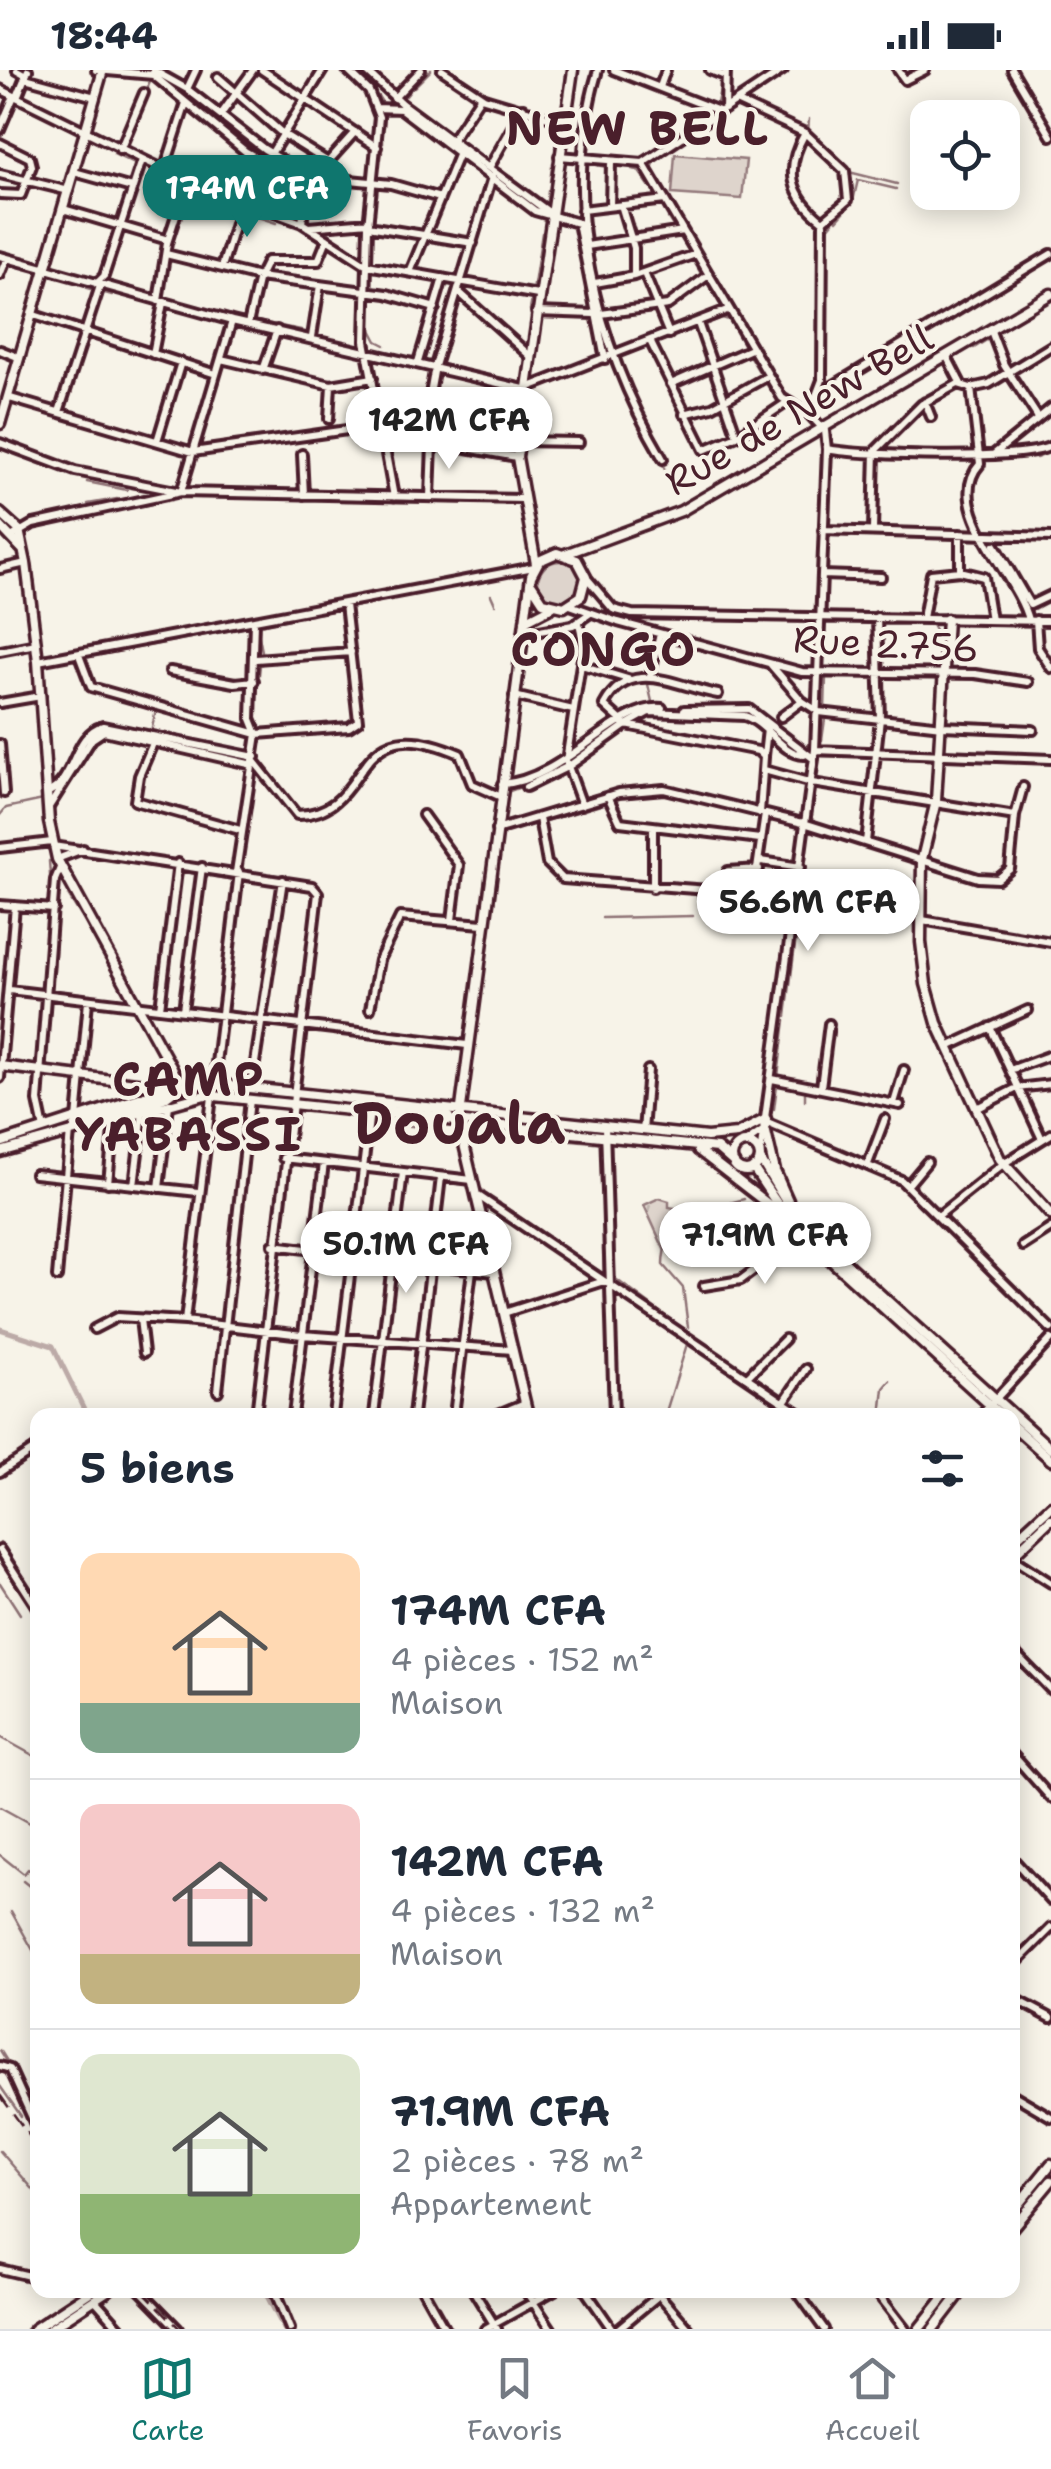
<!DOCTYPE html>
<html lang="fr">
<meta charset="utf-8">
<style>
:root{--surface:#fff;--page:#f2f2f3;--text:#1f2937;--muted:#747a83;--line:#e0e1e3;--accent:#0f766e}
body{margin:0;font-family:"Shantell Sans",sans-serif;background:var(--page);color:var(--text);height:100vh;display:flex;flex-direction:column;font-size:38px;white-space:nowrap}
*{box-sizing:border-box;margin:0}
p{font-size:32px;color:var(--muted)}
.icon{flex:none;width:55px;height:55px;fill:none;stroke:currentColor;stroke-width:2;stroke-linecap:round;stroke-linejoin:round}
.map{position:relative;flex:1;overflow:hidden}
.side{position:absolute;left:30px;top:1338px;width:990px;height:890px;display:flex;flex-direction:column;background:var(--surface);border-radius:20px;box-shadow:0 5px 25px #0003}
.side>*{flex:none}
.controls{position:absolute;left:910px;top:30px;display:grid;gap:20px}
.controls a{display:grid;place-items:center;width:110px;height:110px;border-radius:20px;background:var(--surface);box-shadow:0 5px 25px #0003;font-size:50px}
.price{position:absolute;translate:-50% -85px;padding:0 22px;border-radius:35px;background:#fff;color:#222;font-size:32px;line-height:65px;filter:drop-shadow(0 2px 5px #0008)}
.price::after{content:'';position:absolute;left:50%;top:60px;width:30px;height:22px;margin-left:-15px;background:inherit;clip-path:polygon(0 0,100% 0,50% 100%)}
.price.active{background:var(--accent);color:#fff}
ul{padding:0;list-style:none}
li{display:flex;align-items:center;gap:30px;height:250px;padding:0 50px}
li+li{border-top:2px solid var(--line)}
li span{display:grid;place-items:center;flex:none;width:280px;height:200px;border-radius:20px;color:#555}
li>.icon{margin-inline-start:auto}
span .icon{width:120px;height:120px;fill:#fffc;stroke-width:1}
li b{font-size:42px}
h2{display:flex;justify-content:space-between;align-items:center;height:120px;padding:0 50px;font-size:42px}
.status{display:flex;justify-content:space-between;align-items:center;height:70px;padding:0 50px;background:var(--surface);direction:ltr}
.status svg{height:28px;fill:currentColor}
.tabs{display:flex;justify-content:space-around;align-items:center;height:140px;border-top:2px solid var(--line);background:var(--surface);font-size:28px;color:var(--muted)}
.tabs a{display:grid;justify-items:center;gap:5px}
.tabs .active{color:var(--accent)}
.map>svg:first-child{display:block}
.green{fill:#ded4cc;stroke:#947a7c;stroke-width:2.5}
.park{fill:url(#park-tufts);stroke:#947a7c;stroke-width:2.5}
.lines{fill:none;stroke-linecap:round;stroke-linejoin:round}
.stream{stroke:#8e7275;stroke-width:2.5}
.canal{stroke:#bcaaa7;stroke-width:5}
.minor-casing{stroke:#4a1f2b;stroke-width:14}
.major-casing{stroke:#4a1f2b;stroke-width:15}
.minor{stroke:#f7f3e8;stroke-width:6}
.major{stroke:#f7f3e8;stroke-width:8}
.rail{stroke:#4a1f2b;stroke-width:2.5;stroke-dasharray:15 8;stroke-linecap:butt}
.labels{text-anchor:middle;stroke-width:8;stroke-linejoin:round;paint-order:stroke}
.street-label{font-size:38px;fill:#4a1f2b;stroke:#f7f3e8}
.district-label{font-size:48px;font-weight:bold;letter-spacing:2.5px;fill:#4a1f2b;stroke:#f7f3e8}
.town-label{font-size:58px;font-weight:bold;fill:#4a1f2b;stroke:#f7f3e8}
</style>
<div class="status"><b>18:44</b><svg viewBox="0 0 49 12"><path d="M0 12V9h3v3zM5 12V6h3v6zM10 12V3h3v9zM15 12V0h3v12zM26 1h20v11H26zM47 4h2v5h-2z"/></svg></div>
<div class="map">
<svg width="1051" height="2259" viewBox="0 0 1051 2259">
<defs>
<pattern id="park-tufts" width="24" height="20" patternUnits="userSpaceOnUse" patternTransform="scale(2.5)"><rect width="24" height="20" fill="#ded4cc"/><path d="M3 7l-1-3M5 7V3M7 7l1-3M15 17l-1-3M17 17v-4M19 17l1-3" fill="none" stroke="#c0b6af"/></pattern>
</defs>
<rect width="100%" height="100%" fill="#f7f3e8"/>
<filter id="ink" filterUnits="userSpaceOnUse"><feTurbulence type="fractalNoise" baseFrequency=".01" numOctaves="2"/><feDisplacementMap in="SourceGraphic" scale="20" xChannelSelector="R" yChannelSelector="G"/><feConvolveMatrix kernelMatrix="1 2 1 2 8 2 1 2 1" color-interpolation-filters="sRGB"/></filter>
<g filter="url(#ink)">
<path class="green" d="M675,84L746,90L742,129L672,124Z
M538 513a22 22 0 1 1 44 0a22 22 0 1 1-44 0Z"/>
<path class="park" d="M659,1128L669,1131V1137L680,1139L679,1152L664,1179L644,1135Z"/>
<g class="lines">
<path class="stream" d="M105,4L126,6
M612,4L626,9
M630,11L641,15
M0,14L16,23
M414,17L431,0
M147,21L151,6
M662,23L670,26
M378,26L383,34
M406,26L410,21
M717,33L723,6
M748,41L753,44
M85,45L87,37
M758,46L771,51
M560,48L566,6
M569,56L570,47
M780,56L798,67L789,99
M82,57L84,49
M384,57L385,42
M214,60L239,80
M808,62L809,49
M567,65L569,58
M383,73V69
M825,77L844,96
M555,78L558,59
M114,84L137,95
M245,85L303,118
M579,85L585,31L595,1
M381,89L382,82
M596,95L607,97
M168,98L191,109
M632,99L638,100L650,117
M651,102L654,93L726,42L736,37L745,40
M849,102L897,114
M162,105L182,115
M550,112L552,97
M187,118L217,132
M377,126V120
M853,131L858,110L896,119
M546,139L548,121
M286,144L309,148
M255,146L276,153
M668,148L674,158
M837,150L852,133
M374,152L375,143
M371,182L372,174
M692,188L703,207
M397,197L403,198
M412,207L419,208
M422,209L429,210
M447,213L452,214
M460,216L474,218
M87,218L112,225
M477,219L491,221
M533,221L542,163
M494,222L501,223
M524,227L532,229L530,240
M1022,247L1030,243
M252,250L290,258
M368,254L377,271L385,275
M291,258L301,260
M233,263L235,256L248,259
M826,266L827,159L833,152
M230,274L233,265
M974,278L990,268
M749,285L769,318
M26,288L27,284
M608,288L632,335
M617,288L722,248L729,250L745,278
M436,302L511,320L518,327
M567,307L610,291
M15,325L19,312
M9,346L13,333
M653,378L669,407
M895,379L918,380
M869,380L893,379
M855,387L869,386
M1036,388L1051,382
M87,412L127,420
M88,434L117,429
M877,458H895
M993,472L1051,471
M491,525L495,534
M1025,534L1034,546
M349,538L368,534
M1035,540L1051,531
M917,544L986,546
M931,553L940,570
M980,554L1027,555
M257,555L342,539
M257,557L263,586
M1034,559L1035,579L1051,604
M89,587L248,557
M647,610L653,636
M257,623L260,595L268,591
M46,627L51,703
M885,632V608
M938,639L939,609
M825,640L826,605
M202,645L231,652
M769,658L785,673
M151,662L157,636
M822,670L825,649
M944,673L945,660
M196,678L252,691
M922,689L932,690
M571,695L576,707
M817,710L820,686L871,687
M661,714L676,716
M694,721L710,725
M507,722L523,716
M715,727L758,738
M42,728L46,766
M624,728L660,724
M53,738L55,751
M0,745L6,738L43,730
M811,751L816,719
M543,752L604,734
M55,753L58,770
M507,753L578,732
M492,769L497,729
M927,786L946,795
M49,791L51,819
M216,807L234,810
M68,825L81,846
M800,835L804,803
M711,843L772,852
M602,848L693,846
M773,852L785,855
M935,855L984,865
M18,860L19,845
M987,865L1002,868
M1011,870L1024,872
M1031,873L1037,874
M54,904L57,844
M14,905L17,862
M13,916L45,920
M22,925L31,927
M786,946L799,844
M464,970L491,773
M944,979L952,996
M6,992L15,993
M48,997L76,1000
M5,1002L24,1004
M832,1017L843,1019
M845,1019L857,1023
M805,1030V1023
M774,1039L785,950
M371,1053L438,1058
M647,1057L680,1059
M681,1060L697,1061
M700,1061L704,1062
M1047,1063L1051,1060
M508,1064L604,1073
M457,1067L466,1105
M1028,1084L1051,1070
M281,1085L284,1067
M1011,1085L1040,1067
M850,1093L869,1102
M984,1105L998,1094
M468,1114L488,1199
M477,1114L484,1122
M197,1116L198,1105
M486,1124L500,1133
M947,1133L959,1124
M235,1134L236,1127
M504,1136L604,1204
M946,1145L1003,1101L1051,1152
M274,1148L278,1118
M193,1154L194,1144
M191,1170L193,1156
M231,1173L235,1138
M972,1176L991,1195
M603,1179L604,1203
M189,1187L191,1173
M188,1194L189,1189
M394,1194L427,1197
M571,1194L595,1210
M978,1194L1016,1231
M268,1197L273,1161
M993,1197L1051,1253
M490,1206L507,1277
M613,1207L660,1242
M185,1217L187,1206
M266,1217L268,1201
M225,1220L228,1200
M565,1229L605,1216
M509,1246L563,1230
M182,1247L184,1229
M222,1251L225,1226
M200,1256L219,1259
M688,1257L683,1218L663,1195C663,1149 707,1139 744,1129
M261,1259L266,1221
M227,1260L255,1264
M270,1266L301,1268
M306,1269L338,1271
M346,1272L379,1274L377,1289
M385,1275L408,1276
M425,1278L457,1281
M517,1279L525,1315
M465,1281L507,1285
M256,1308L259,1278
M882,1337L884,1318L890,1311
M252,1338L255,1311
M523,1341L524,1345
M251,1345L252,1341
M486,1345L520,1329L509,1285
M508,1345L520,1340
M665,1345L687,1274
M883,1345L884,1341
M0,1473L29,1518L37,1519
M0,1513L20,1544
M38,1527V1532
M0,1667L38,1688
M0,1737L38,1758
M0,1785L24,1804L28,1799L38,1805
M23,1811L38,1823
M11,1841L38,1889
M1043,1873L1051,1865
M1017,1899L1023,1894
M1012,1904L1015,1901
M1012,1921L1051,1943
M1024,1937L1036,1944
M0,1980L10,1996
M17,2008L24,2023
M0,2016L21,2046
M0,2081L38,2125
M1012,2124L1019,2123
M36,2218L33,2212L38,2213
M66,2220L79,2223
M520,2220L527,2230
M580,2220L607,2259
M869,2220L891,2249
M881,2220L888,2228
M542,2222L545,2220
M532,2223H540
M541,2233L565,2220
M541,2235L557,2259
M894,2236L900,2244
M677,2238L680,2241
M806,2240L809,2244
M86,2242L89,2240
M75,2249L79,2246
M617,2253L653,2224L650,2220
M896,2254L900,2259
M26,2259L49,2242
M625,2259L659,2232L683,2259"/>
<path class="canal" d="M0,1259L53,1276L87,1345
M264,2220L284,2259"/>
<defs>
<path id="minor" d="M17,0L26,5
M96,0L153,5L246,82L307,115
M153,0L187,19
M196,0L187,19L264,79L308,106L302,153
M262,0L377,77
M347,0L369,21L379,47L368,156L365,271L394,427
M365,0L402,34L550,143
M442,0L484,28L564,52
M598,0C559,131 595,274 663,389
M614,0L719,41
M710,0L725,6
M898,0L905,10L925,0
M1012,0L1051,66
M218,7L283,64L328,92L355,62
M25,8L95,27
M660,17L666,0
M0,19L187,111L302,153L367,195L538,225
M17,27L28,0
M394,28L421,0
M738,32L805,63L845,101L848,130L823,151
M377,38L401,39L535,141L578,153L605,289
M725,39L726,0
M222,43L253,0
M0,59L14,26
M452,70L481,26
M0,73L30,88L32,96L21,125L0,124
M120,80L144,23
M271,84L323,0
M559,86L643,93L783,0
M643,93L782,328L809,344
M489,98L523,38
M164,101L186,33
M74,102L132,118
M0,104L69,121
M308,106L391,114L440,128
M492,107L435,296L422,370L517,387
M621,135L634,178V206
M610,136L611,93
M256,138L271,98
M63,139L168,170
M582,140L665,130
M368,156L473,173
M308,157L369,152
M587,176L683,161
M166,184L259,207L387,224L435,238
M0,186L232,251L524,319L727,240
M222,197L241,134
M410,202L459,83
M644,203L669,264
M0,205L7,188
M595,213L634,206L696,184
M96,214L104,206L142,90
M460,223L529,285
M158,231L167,173L187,111
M536,242L594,244
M601,244L668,235L707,206
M34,245L216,304
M698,253L737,366
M248,254L259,207L267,191H318L327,169
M991,261L1004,295L1037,346
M312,267L320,215
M650,271L704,380L737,366L786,333
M0,280L20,288
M153,284L163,233
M947,287L961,314
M221,289L331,315L373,308
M418,292L443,208
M263,300L277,260
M671,314L751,279
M821,323L1051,184
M10,328L193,382L382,355
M925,332L931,347
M59,342L100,216
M684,344L712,337L768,306
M329,349L331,315
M157,371L181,292
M518,371L579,372
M0,373L75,401L181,422L232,251
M827,379C859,386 1026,391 1051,376
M302,384L304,425
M994,384L1051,338
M430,427L432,374
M823,460L1051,467
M873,460L875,381L922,334L958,314L971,318
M11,467L33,454L181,422L522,429
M995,475L1030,535L1051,525
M0,499L26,493
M960,501V464
M822,505L881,507
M586,507L613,539L632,544L1051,551
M570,535L618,552L802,602L975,604L1028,612
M923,548L931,504L960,501L984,507L991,550
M1028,550C1017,505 942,436 980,394L971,318L989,314L1051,276
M1036,550L1038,578L1051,598
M579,553L584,575L566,691L582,735
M523,564L573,555L589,544
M0,581L36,574
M79,585L91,617L257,664L349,657L358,651L345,534
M256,589L351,582
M38,591L534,497
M581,595L631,610
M771,595L802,631L819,642L942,656L1033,660
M170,601L235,613L254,611
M650,606L660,564
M718,624C679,618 630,585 604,635L626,655L649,642L744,646C767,652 782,685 804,685
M514,626L573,640
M0,633L41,626
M684,640L749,639L814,689
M781,647L802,631
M154,671L139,706L135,731L240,760
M0,674L4,723
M815,680L1051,689
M764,686L767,659
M254,691L297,745C377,744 344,633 460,684L472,714L499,726
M502,714C564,710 617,633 662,638
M526,717L569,696L626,655L758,681L764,687L760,743
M47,723C76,711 72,665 103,656L255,687
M608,726L620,752L760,769
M49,737L92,669L104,661L253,695
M423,745L459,795L452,850
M1015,746L1023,717
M539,748L547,793L563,809L748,823L754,820L765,744
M653,757V818
M496,760L619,723L664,719L807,754L978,808L998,809L1010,799L1015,746L812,713L764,700
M866,772L880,649L877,547
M53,776L312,816L318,823L256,1345
M0,778L52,772
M57,789L83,779
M761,791L801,797
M728,801L759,799
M236,802L257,664L251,649L254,551
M239,802L185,1251L302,1265L513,1280
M0,835L54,839
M839,850L851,811
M922,850L1051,872
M9,920L467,975
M160,938L178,793
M370,939L379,890L400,847L483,854
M183,940L202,797
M990,957L1042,1069
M948,977L1028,940
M1010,1000L1051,985
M0,1008L15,836
M772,1009L900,1035
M821,1017L829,954
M251,1019L283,810
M894,1033L904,1000
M375,1038L449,1046L451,1049L375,1042Z
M976,1039L1017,1018L1051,1014
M77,1049L88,931
M765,1052L901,1110L1051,1259
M605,1057L614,1345
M44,1059L38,1031L55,810L60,798
M643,1061L648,1000
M745,1073L761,1062
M760,1085L815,680L827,379L825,361L809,344L822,310L823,151C790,125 784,100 805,63
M283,1088L472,1110
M868,1094L885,1049
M35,1104L198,1122
M108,1113L114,1050
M134,1115L143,1042
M907,1116L927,1092
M159,1118L169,1035
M477,1125L802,1345
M938,1146L1003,1094L1051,1064
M273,1175L494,1202
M1023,1176L1051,1158
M57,1207L70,1062
M704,1216L741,1210L802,1164
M504,1243L604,1211
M140,1249L144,1283
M94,1259L117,1247L185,1251
M747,1307L785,1269
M218,1321L250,1030
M784,1332L806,1299
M293,1345L324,1093
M333,1345L371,1033
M374,1345L403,1102
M413,1345L441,1107
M454,1345L472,1200
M496,1345L525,1333
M981,1345L1051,1269
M0,1402L38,1377
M0,1480L38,1539
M1012,1488L1051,1513
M1012,1580L1051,1620
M1012,1684L1051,1728
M1012,1788L1051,1831
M1012,1897L1051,1858
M1012,1927L1051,1948
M0,1996L10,1999L38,2061
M1012,2024L1051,2047
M0,2199L38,2208
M140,2220L178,2259
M274,2220L290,2259
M423,2220L445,2259
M473,2220L497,2259
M525,2220L551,2259
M585,2220L612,2259
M655,2220L689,2259
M796,2220L824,2259
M875,2220L905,2259
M95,2230L121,2259
M485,2259L555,2220
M618,2259L665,2220"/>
<path id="major" d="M0,354L103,0
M0,443L19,460L26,493L38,591L49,752L57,789L181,1015
M0,456L22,479
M565,484L681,441L1051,224
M536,494L517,387L573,0
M947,549L936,731L922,789L921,872L926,914L937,953L1000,1089L1051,1145
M525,551L552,537
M0,996L168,1017
M764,1054L775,1101L790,1135
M75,1057L164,1028L181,1015
M0,1073L173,1017L202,1013L707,1067L737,1064L766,1049
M732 1087a14 14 0 1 1 28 0a14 14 0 1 1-28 0Z
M698,1080L782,1145
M0,1082L205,1025L717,1078L734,1093
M760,1089L796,1148L1051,1379
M753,1098L791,1154L1001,1345
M528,1345L459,1053L531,506L539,491L557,483L577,490L586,507L581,526L564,537L543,532L532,515
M1012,1355L1051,1390
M1012,1472L1051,1436
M1012,1486L1051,1449
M1012,2142L1051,2094
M1012,2158L1051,2111
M34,2259L93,2220
M50,2259L109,2220
M919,2259L950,2220
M933,2259L963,2220"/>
</defs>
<use href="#minor" class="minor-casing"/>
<use href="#major" class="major-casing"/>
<use href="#minor" class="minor"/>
<use href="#major" class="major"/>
<path class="rail" d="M0,2025L38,2078
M142,2220L180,2259"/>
</g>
</g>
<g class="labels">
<g class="street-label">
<text transform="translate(799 340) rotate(-30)" y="13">Rue de New Bell</text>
<text transform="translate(886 574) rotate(3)" y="13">Rue 2.756</text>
</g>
<g class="district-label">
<text x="638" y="75">NEW BELL</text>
<text x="604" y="596">CONGO</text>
<text x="189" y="1026">CAMP<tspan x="189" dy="55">YABASSI</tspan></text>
</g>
<g class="town-label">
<text x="459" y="1073">Douala</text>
</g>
</g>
</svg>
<div class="controls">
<a><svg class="icon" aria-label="locate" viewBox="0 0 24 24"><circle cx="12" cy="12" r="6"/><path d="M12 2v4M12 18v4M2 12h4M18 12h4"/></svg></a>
</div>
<b class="price active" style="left:247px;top:170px">174M CFA</b>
<b class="price" style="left:449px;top:402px">142M CFA</b>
<b class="price" style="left:808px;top:884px">56.6M CFA</b>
<b class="price" style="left:765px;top:1217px">71.9M CFA</b>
<b class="price" style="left:406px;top:1226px">50.1M CFA</b>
<section class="side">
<h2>5 biens<svg class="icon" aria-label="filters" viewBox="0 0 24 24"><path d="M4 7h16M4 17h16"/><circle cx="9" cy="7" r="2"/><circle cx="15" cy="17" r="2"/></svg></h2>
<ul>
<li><span style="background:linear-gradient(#ffd9b3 75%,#7fa58c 0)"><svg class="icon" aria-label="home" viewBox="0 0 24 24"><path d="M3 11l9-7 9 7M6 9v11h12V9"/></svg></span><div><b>174M CFA</b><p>4 pièces · 152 m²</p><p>Maison</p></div></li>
<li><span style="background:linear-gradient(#f6c9c9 75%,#c2b280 0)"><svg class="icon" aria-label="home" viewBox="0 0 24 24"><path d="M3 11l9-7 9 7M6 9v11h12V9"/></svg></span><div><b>142M CFA</b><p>4 pièces · 132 m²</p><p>Maison</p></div></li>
<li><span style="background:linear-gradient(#dfe7d0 70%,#8fb573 0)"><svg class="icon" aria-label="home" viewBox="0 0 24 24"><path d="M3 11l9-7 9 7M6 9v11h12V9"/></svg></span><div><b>71.9M CFA</b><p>2 pièces · 78 m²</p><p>Appartement</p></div></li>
</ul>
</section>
</div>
<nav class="tabs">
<a class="active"><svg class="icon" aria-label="map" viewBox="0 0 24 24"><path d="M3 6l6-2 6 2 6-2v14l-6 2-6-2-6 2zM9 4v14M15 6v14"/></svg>Carte</a>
<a><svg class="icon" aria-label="saved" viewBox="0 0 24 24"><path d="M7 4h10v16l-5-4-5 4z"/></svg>Favoris</a>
<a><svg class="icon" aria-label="home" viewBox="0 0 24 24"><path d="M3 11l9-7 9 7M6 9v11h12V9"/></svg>Accueil</a>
</nav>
